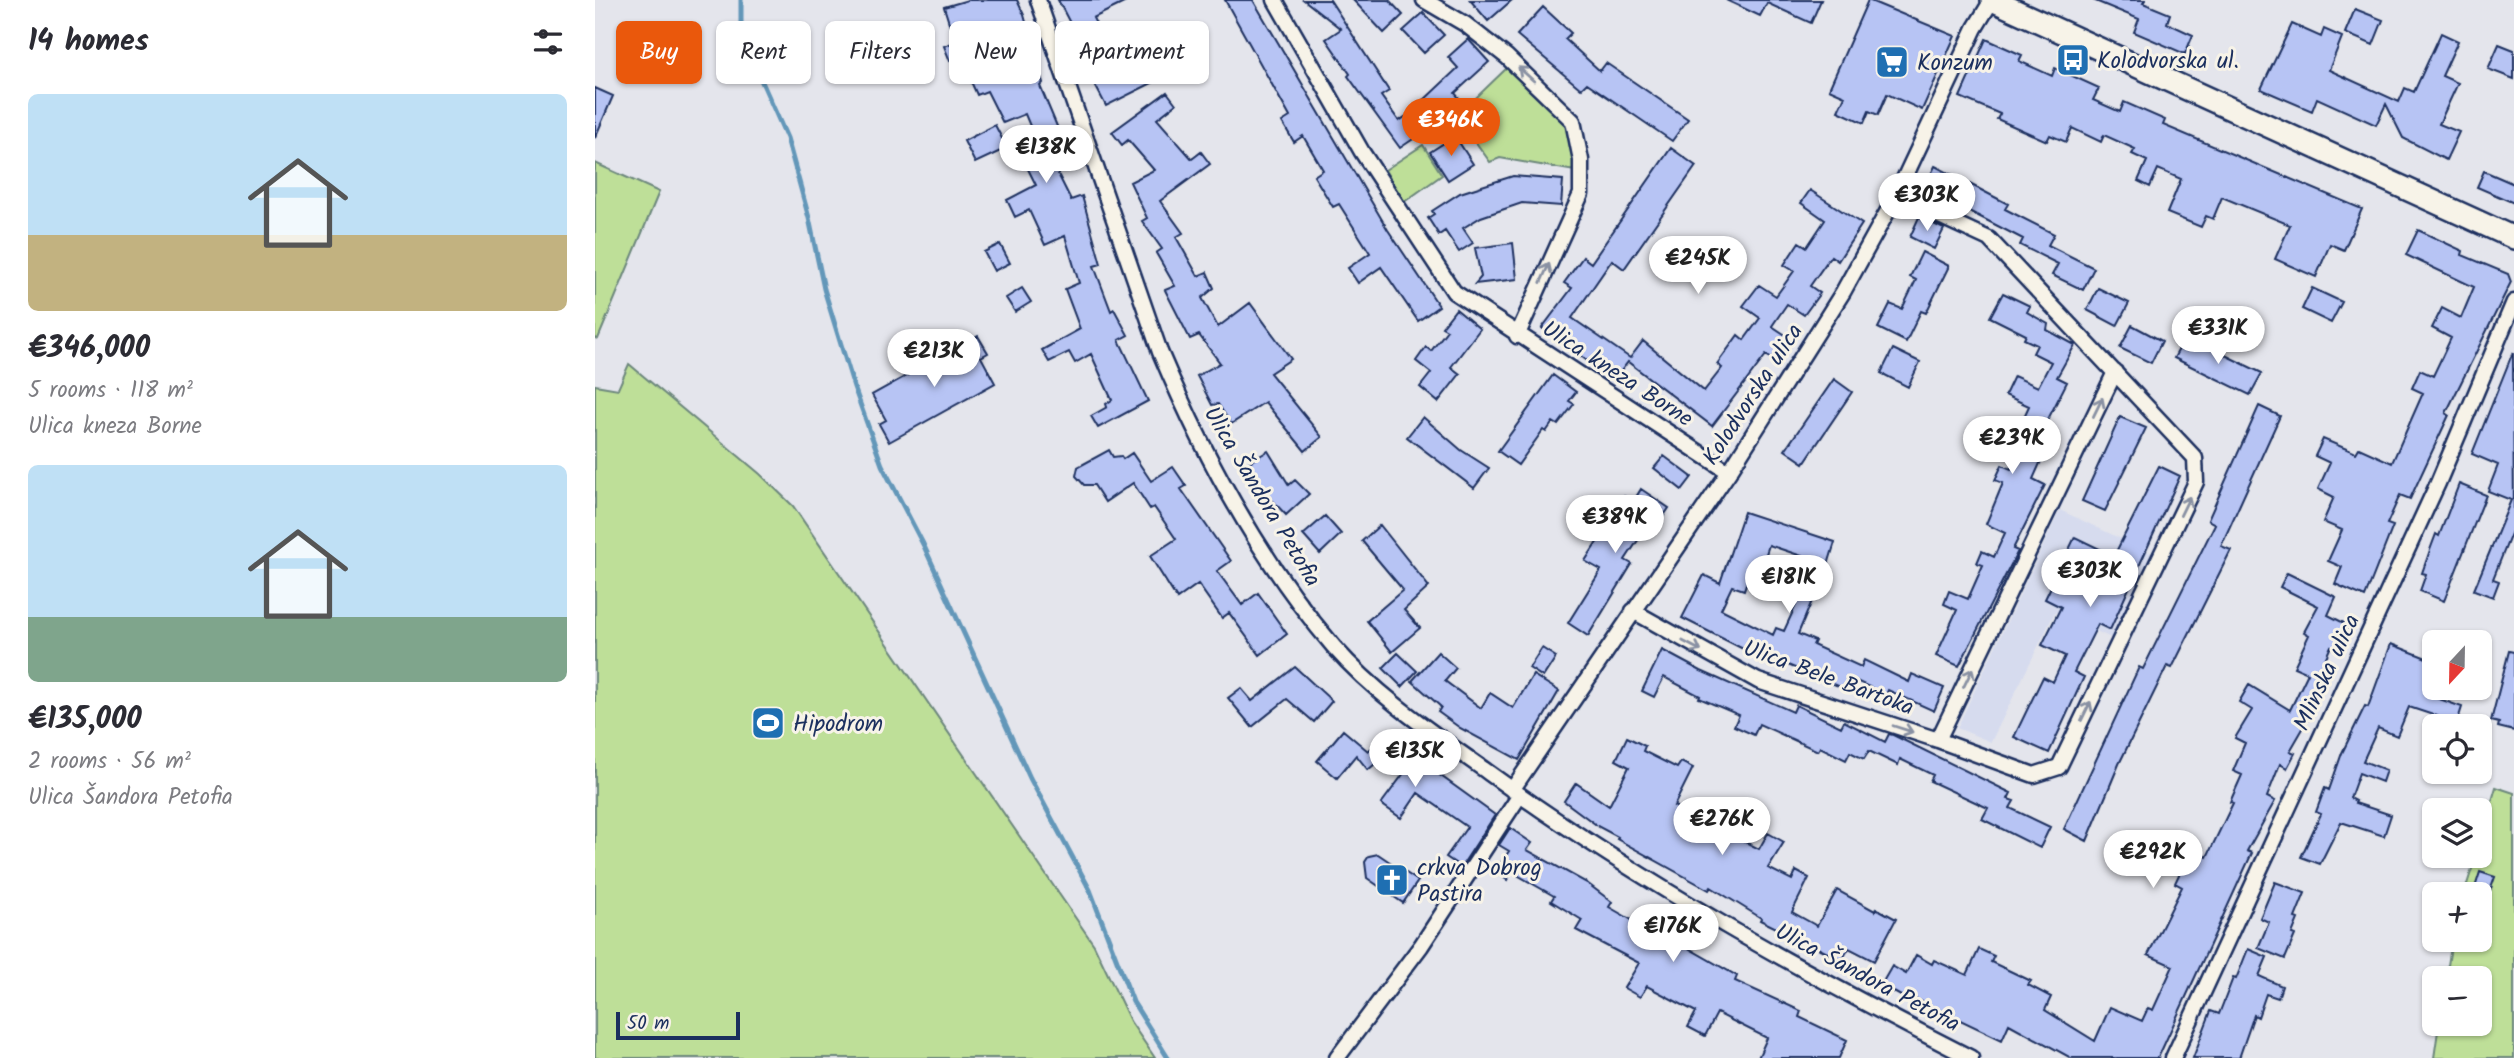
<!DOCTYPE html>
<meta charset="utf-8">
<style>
:root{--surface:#fff;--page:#f7f7f7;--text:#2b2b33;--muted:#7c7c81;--accent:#ea580c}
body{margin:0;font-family:Kalam,sans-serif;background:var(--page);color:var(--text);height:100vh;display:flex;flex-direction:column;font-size:26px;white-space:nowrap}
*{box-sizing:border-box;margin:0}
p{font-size:23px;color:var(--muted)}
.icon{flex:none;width:38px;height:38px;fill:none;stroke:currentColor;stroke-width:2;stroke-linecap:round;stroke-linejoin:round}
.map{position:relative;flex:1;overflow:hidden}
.sheet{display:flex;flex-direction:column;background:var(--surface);width:595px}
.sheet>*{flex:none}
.top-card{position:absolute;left:21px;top:21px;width:665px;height:63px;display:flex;gap:14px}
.needle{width:46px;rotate:202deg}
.tools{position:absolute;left:1827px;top:630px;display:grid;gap:14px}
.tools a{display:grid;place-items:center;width:70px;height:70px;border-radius:10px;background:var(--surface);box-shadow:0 2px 5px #0004;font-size:35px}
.scale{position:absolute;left:21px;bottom:18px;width:124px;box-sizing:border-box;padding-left:7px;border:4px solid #1b2f5e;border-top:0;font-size:19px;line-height:24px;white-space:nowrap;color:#1b2f5e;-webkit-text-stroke:5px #f7f3e8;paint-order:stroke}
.price{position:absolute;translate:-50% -60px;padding:0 16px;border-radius:24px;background:#fff;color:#222;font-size:23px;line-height:46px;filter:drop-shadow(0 2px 4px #0008)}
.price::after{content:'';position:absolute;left:50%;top:42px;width:21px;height:16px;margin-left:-10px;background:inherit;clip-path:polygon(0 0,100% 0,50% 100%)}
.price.current{background:var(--accent);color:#fff}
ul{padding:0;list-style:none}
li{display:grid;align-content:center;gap:14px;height:371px;padding:0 28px}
li span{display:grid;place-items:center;height:217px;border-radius:10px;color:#555}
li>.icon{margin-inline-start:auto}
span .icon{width:126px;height:126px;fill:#fffc;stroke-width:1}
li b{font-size:30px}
h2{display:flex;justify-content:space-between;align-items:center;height:84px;padding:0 28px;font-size:30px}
.tag{padding:0 24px;border-radius:10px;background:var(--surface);box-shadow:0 2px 5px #0004;font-size:24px;line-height:63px}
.tag.current{background:var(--accent);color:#fff}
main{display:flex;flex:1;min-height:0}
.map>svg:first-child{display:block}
.built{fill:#d6dbee}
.green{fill:#bedf98;stroke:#6c877b;stroke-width:2}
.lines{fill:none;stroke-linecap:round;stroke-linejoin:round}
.stream{stroke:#6497b9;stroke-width:5}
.building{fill:#b7c4f4;stroke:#1b2f5e;stroke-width:2}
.street-casing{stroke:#1b2f5e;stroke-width:19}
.primary-casing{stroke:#1b2f5e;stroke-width:26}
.street{stroke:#f7f3e8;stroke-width:14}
.primary{stroke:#f7f3e8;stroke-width:21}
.oneway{stroke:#8991a3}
.labels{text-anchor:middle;stroke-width:6;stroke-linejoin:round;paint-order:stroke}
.poi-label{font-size:23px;fill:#1b2f5e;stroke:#f7f3e8;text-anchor:start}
.street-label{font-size:23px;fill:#1b2f5e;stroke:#f7f3e8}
</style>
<main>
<section class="sheet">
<h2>14 homes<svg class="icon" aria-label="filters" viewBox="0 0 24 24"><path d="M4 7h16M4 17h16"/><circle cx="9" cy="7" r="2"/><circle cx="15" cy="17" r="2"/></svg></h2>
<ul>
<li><span style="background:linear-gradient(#bfe0f5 65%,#c2b280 0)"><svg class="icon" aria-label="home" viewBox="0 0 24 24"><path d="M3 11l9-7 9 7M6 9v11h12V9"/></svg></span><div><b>€346,000</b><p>5 rooms · 118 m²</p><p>Ulica kneza Borne</p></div></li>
<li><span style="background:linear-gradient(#bfe0f5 70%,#7fa58c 0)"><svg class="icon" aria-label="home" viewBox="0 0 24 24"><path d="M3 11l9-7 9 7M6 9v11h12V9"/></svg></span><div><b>€135,000</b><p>2 rooms · 56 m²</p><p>Ulica Šandora Petofia</p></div></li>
</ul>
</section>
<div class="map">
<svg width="1919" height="1058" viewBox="0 0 1919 1058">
<rect width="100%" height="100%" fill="#e4e5ec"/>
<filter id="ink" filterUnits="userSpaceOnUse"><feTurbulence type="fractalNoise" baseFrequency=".0143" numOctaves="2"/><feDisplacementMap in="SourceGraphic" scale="14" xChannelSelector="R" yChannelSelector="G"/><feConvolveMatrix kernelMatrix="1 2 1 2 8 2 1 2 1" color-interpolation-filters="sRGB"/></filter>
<g filter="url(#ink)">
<path class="built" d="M1465,510L1558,554L1516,638L1460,612L1396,742L1362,728Z"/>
<path class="green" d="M914,66L972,124L980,171L905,158L895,162L862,116Z
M828,145L847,175L809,202L790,170Z
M0,163L64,192L3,339L0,338Z
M34,364L165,474L198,506L499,945L535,1021L560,1058H0V385L23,389Z
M1901,787L1919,793V1058H1839L1844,1024H1885V978H1851L1857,940H1885V894H1869L1881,856H1885V842Z"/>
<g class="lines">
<path class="stream" d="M146,0V26L151,46L192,138L214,218L229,289L259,387L287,465L328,544L435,778L495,890L538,1002L573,1058"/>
</g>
<path class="building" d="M373,0H422L429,15L448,83L445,86L469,143L462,146L471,166L461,170L476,200L487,196L506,264L499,266L516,311L519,309L533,335L524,340L553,401L503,428L496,416L512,407L511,404L517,400L496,354L480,363L474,352L454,362L447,350L485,329L470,289L484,283L470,236L450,245L434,210L420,217L412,200L441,185L430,163L447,155L430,114L408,123L392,91L382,95L365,57L355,61L349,46L360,42L349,7Z
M463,0H535L498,18L514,50L538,36L559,82L511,106L499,83L502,81L487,56L491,54Z
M630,0H658L793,230L844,306L823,321L786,267L763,283L753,268L775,253L744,204L738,207L719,176L728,170L708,136L699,142L687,122L695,117Z
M709,0H735L794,91L786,96L804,121L830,103L828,101L863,68L853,57L873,39L894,62L860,93L864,98L830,131L805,148L753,76L755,74L731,39L746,29Z
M758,0H794L808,15L789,33Z
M875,0H917L893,21Z
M1131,0H1226L1216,23L1172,3L1165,16Z
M1273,0L1360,36L1327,110L1292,94L1283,115L1274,111L1269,123L1243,111L1250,96L1234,89Z
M1498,0H1550L1548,3L1575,14L1572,23L1598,35L1590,54L1539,32L1544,19Z
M948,7L976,33L970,39L1005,71L1011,63L1093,119L1077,141L992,83L986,89L922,35Z
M1760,9L1788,20L1778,45L1750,33Z
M828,13L849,35L829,53L808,31Z
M1697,24L1726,37L1729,29L1747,37L1734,70L1804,102L1810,88L1819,92L1846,33L1863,41L1847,76L1863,83L1844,124L1864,132L1851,160L1808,138L1791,104L1781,125L1722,98L1717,111L1666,89Z
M1391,39L1427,55L1424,61L1457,76L1460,68L1504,88L1498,100L1525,112L1529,102L1570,120L1568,125L1767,209L1749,250L1735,244L1721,277L1680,259L1695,225L1627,197L1618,219L1611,216L1606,227L1572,213L1586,179L1563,169L1555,187L1543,181L1552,161L1537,154L1540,149L1509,135L1506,142L1477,128L1471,142L1455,135L1452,141L1402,119L1405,114L1365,97Z
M1904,44L1919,50V79L1893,69Z
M0,88L18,96L0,138Z
M572,92L581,104L562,119L597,159L606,152L615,164L565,201L588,233L581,237L603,276L612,272L619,288L607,298L623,327L655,303L696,359L675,373L727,437L710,451L670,402L636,424L623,404L617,405L602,376L625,363L604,335L595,339L570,290L580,286L561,253L567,249L547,221L552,218L535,182L559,170L533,140L527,145L517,132Z
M400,125L412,148L380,163L369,141Z
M860,136L878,164L853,180L835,152Z
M1076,148L1101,166L1029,269L1017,260L977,318L1035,358L1048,341L1109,391L1127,368L1122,364L1143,335L1149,340L1165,318L1148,306L1164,285L1181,296L1199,271L1189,265L1204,242L1212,247L1230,220L1206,203L1215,190L1267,224L1243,261L1236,256L1215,286L1225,293L1209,315L1192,304L1177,326L1192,336L1177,359L1171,355L1117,426L1033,362L1019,380L947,328L977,288L969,283L988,257L996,263Z
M1340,166L1413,204L1410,209L1459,234L1453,245L1499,268L1488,290L1457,275L1463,264L1425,245L1428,239L1329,188Z
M1889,171L1919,184V203L1882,187Z
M918,176L968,180L966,206L927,203L886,217L868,228L878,243L864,252L850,231L844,235L833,218L839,214L837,211L865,193Z
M1324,217L1349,229L1339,249L1315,237Z
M1823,230L1868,251L1867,255L1913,274L1916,282L1851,413L1854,415L1815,499L1805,495L1792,524L1798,526L1770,597L1740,584L1747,567L1733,561L1747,530L1728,522L1739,497L1723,489L1735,463L1720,456L1728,439L1761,453L1764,448L1797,463L1828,393L1817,388L1825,370L1838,376L1856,338L1837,328L1847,308L1866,318L1879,287L1811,255Z
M918,243L922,279L880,284L886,277L880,248Z
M405,244L415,263L399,271L389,252Z
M1327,252L1354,266L1331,313L1326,311L1311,342L1283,328L1295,304L1307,309L1321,280L1315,277Z
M427,288L436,302L420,312L411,298Z
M1503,288L1534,303L1522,326L1492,310Z
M1717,288L1747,302L1736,323L1707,309Z
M1408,293L1435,306L1432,312L1453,324L1452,330L1480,345L1462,377L1472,382L1449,427L1459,432L1438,479L1450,485L1418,549L1423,551L1364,666L1341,656L1362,610L1349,604L1354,591L1373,599L1388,565L1382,563L1387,551L1399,557L1410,533L1391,524L1408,483L1400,480L1407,465L1416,469L1431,436L1422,432L1434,406L1410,395L1419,376L1443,387L1456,362L1438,353L1442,345L1429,339L1431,335L1395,317Z
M861,309L885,329L856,367L865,374L843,402L825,387L836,373L821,361L831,347L836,351L852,330L847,327Z
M1537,325L1567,341L1556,363L1525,348Z
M383,336L393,353L386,357L400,383L294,442L284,424L291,420L277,395Z
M1591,336L1667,373L1655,395L1579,358Z
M1298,349L1325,362L1313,387L1286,373Z
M1918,352L1919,526L1898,579L1904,581L1898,597L1879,590L1916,500L1893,491L1903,465L1877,454Z
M958,375L981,392L974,401L979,404L963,425L958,422L951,432L948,430L923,465L903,451Z
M1239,379L1257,392L1209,463L1190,450Z
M1664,406L1685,416L1626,546L1636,550L1577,668L1572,666L1524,764L1492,841L1469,829L1544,667L1548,669L1620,524L1613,520Z
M828,417L866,450L894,468L879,488L812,437Z
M1525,417L1551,428L1510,511L1487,501Z
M514,450L518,457L526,456L528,459L537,453L556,481L578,467L591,486L586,489L636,561L622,571L647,605L663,593L692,634L665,655L634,613L627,618L603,584L582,599L555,556L581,539L559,507L555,509L538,483L510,502L499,485H489L481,476L483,467Z
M673,451L694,485L700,480L714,494L691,515L665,487L651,464Z
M1069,456L1097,477L1087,490L1059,468Z
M1564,466L1585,476L1515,630L1503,624L1479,672L1489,677L1454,753L1419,737L1448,677L1458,682L1470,656L1447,645L1466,607L1450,599L1480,537L1519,556Z
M1864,484L1891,495L1849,601L1825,591L1831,574L1827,573L1835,550L1841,534L1844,536Z
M1046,489L1074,508L1066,520L1059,516L1030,560L1037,564L993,636L973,623L1006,570L990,561L1008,533L1005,530L1029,496L1038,502Z
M1149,512L1240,542L1233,565L1174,545L1166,569L1157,566L1149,590L1137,586L1126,609L1178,635L1181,628L1189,631L1205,596L1217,601L1203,634L1220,641L1218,645L1266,667L1269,660L1314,682L1317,674L1349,688L1339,711L1293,690L1291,695L1253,677L1248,688L1159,651L1158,654L1087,618L1109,575L1125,583Z
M730,516L746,534L725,554L708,535Z
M785,525L834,587L809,610L825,628L797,652L772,621L808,590L767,541Z
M1692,573L1741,597L1733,615L1755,626L1743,650L1736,646L1724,673L1731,677L1711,719L1713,720L1695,751L1700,753L1692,768L1685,764L1672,797L1680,801L1652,851L1657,853L1563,1058H1476L1414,1024L1407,1040L1317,997L1315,1001L1286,985L1297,966L1311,974L1321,955L1337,964L1339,960L1372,975L1384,949L1399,956L1396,962L1436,981L1433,985L1456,997L1450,1010L1500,1041L1515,1007L1547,1021L1553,1008L1558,1010L1578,966L1553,955L1587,887L1580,883L1596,849L1612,857L1638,803L1635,802L1647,775L1638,771L1650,743L1640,738L1657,710L1644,702L1654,685L1695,710L1713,673L1699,667L1714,635L1709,632L1723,606L1685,587Z
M1796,644L1839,661V697L1867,707L1862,723L1814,707L1802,736L1783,728L1768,761L1791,770L1787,782L1764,773L1755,798L1761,801L1760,803L1796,815L1789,836L1746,822L1725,864L1706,857L1726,814L1721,812L1730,788L1734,790L1747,753L1770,706L1773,707Z
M947,648L961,657L948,677L934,668Z
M1067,650L1106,671L1198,712L1201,705L1246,727L1249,721L1290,742L1294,734L1298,735L1416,793L1413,799L1419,801L1415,808L1455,827L1445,848L1387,819L1393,808L1335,781L1338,775L1305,759L1303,765L1274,751L1269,759L1255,752L1251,760L1225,747L1223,751L1164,724L1159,735L1139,726L1144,715L1104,698L1105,696L1069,677L1059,697L1047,691Z
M1914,651L1919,652V731L1903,727L1904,723L1896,721Z
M843,652L861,668L850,681L886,708L895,693L918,708L938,675L964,691L924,760L865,728L843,712L846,707L817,681Z
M803,653L822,671L807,687L788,668Z
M700,667L737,701L719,722L692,699L657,727L633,698L646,688L657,701Z
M748,730L773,751L788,738L802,755L807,748L900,815L866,867L851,857L872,827L823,793L806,818L786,804L809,773L788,757L773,770L761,755L742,778L722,761Z
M1032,737L1050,746L1048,751L1082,768L1086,762L1098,768L1079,806L1164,849L1173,833L1189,842L1173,868L1197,880L1201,871L1214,878L1197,912L1222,926L1242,890L1280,911L1281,908L1301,919L1279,961L1254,948L1247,960L1165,920L1166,918L1116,887L1114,890L1022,839L1023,837L1004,827L969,801L981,783L1014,806L1034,767L1021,760Z
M915,828L937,843L932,850L992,883L1017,902L1014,907L1044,924L1046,921L1142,976L1140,981L1206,1011L1204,1017L1252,1040L1244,1058H1163L1172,1038L1122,1013L1110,1036L1093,1027L1101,1012L1052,986L1045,997L1029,988L1044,963L981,930L987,920L956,901L959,896L917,872L912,880L900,871L914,851L904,845Z
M783,854L823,881L808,903L772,878L770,862L774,856Z
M1885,872L1900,877L1894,894H1878Z
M1680,882L1710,893L1700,918L1703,919L1697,934L1700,935L1690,959L1663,948L1674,922L1665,918Z
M1653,949L1672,957L1664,976L1687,986L1683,998L1671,994L1663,1017L1659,1015L1644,1058H1598L1616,1011L1624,1014L1638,978L1641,979Z"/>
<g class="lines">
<defs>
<path id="street" d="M443,0L565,352C609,456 665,561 739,647C783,697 841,735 894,773C1046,883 1209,973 1376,1058
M680,0L767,152L859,292L1134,472
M829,0L870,24L912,57L978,121L986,160V194L922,336
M1038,611L1163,681L1343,740L1439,775L1464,767L1601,482L1600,458L1394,239L1301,196
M1343,740L1520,372
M917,790L1134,472L1248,292L1301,196L1380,28L1397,0
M742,1058L826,946L925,795
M1578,1058L1843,483L1919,302"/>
<path id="primary" d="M1397,0L1919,238"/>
</defs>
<use href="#street" class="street-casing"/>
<use href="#primary" class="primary-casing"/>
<use href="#street" class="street"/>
<use href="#primary" class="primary"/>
</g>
<defs><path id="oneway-shaft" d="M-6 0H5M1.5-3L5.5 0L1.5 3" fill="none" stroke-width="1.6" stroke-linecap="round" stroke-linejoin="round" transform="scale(1.75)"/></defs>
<g class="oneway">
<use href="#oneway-shaft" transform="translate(931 74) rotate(-138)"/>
<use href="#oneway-shaft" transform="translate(950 273) rotate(-66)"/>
<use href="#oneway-shaft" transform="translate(1503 407) rotate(-64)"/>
<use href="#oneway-shaft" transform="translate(1590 506) rotate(-64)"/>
<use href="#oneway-shaft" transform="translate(1097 646) rotate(28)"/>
<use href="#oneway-shaft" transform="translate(1373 678) rotate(-64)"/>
<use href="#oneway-shaft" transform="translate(1491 711) rotate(-64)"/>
<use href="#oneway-shaft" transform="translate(1308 729) rotate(18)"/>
</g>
</g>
<defs>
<symbol id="bus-square" viewBox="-11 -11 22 22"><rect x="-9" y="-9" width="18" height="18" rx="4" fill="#1f6fb2" stroke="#f7f3e8"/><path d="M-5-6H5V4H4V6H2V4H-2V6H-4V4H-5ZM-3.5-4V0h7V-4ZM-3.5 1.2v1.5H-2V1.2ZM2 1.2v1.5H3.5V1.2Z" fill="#fff"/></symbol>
<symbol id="supermarket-square" viewBox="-11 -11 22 22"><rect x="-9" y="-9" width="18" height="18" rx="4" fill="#1f6fb2" stroke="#f7f3e8"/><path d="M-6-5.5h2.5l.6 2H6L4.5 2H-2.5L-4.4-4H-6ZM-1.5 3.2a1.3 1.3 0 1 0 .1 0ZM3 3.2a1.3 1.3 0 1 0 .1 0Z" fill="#fff"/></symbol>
<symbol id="stadium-square" viewBox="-11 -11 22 22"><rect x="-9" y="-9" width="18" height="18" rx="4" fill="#1f6fb2" stroke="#f7f3e8"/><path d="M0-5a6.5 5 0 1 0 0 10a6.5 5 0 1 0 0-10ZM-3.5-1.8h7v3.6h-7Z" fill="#fff"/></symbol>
<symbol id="church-square" viewBox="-11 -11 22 22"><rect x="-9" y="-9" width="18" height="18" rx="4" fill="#1f6fb2" stroke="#f7f3e8"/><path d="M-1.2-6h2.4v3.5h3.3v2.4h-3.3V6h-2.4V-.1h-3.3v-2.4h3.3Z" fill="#fff"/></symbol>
</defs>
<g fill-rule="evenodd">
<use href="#bus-square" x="1459" y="41" width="38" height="38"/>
<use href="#supermarket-square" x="1278" y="43" width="38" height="38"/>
<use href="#stadium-square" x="154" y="704" width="38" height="38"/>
<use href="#church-square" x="778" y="861" width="38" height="38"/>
</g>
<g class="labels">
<g class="poi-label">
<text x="1502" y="68">Kolodvorska ul.</text>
<text x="1322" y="70">Konzum</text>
<text x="198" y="731">Hipodrom</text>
<text x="822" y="875">crkva Dobrog<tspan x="822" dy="26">Pastira</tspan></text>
</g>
<g class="street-label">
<text transform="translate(1023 373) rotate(33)" y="8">Ulica kneza Borne</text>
<text transform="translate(1157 394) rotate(-57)" y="8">Kolodvorska ulica</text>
<text transform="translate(668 496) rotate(59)" y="8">Ulica Šandora Petofia</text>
<text transform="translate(1731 672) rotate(-65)" y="8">Mlinska ulica</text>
<text transform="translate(1234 677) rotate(20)" y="8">Ulica Bele Bartoka</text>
<text transform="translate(1273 977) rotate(28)" y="8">Ulica Šandora Petofia</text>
</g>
</g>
</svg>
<div class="tools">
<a><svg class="needle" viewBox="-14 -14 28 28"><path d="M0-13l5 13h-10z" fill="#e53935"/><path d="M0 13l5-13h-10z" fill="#7c7c81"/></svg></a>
<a><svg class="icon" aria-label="locate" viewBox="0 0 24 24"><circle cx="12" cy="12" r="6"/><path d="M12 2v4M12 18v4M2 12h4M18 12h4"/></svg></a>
<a><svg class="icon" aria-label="layers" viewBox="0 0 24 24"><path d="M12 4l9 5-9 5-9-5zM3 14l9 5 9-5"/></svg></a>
<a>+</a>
<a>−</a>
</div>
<div class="scale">50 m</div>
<b class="price current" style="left:856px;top:158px">€346K</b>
<b class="price" style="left:451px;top:185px">€138K</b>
<b class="price" style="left:1332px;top:233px">€303K</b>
<b class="price" style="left:1103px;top:296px">€245K</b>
<b class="price" style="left:1623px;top:366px">€331K</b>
<b class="price" style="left:339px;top:389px">€213K</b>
<b class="price" style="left:1417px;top:476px">€239K</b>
<b class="price" style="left:1020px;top:555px">€389K</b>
<b class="price" style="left:1495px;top:609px">€303K</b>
<b class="price" style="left:1194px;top:615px">€181K</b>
<b class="price" style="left:820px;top:789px">€135K</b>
<b class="price" style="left:1127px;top:857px">€276K</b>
<b class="price" style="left:1558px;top:890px">€292K</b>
<b class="price" style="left:1078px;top:964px">€176K</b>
<div class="top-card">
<a class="tag current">Buy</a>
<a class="tag">Rent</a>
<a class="tag">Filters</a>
<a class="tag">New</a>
<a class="tag">Apartment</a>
</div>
</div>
</main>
